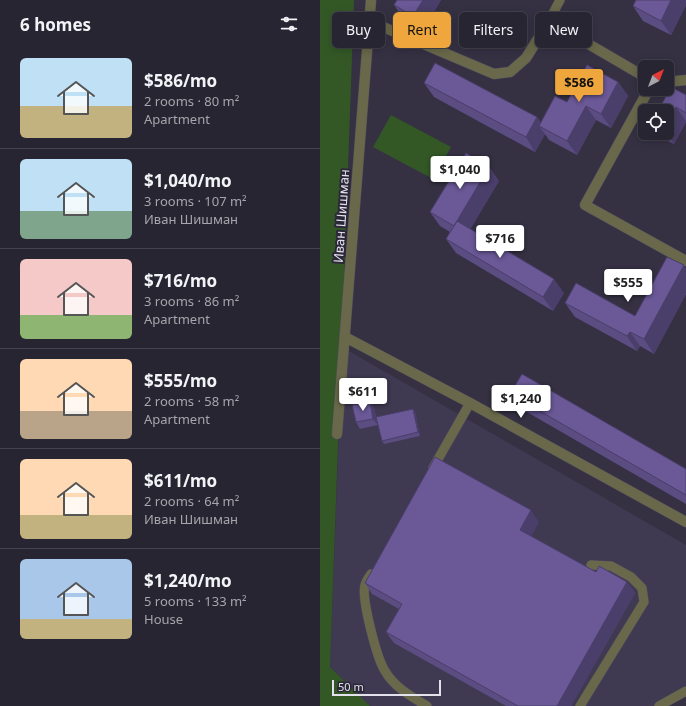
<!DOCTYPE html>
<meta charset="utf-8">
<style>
:root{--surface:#282532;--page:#34313e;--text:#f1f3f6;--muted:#a5a5ac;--line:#44424d;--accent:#efa73d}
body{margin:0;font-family:"Noto Sans",sans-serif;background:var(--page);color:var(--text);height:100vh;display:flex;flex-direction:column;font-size:15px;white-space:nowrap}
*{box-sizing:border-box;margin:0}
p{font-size:13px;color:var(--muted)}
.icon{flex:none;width:22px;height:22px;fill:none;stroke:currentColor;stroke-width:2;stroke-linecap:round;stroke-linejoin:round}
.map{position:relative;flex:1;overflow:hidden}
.panel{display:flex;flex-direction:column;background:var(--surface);width:320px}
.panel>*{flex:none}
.top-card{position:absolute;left:12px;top:12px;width:294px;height:36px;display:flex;gap:8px}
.needle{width:26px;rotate:42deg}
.controls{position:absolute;left:318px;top:60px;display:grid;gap:8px}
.controls a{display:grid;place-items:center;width:36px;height:36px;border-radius:6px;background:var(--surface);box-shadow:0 2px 10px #0003,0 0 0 1px var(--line);font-size:20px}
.scale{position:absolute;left:12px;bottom:10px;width:109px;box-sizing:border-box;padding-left:4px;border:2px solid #e3e1ec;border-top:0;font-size:11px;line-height:14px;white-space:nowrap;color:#e3e1ec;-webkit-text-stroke:3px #2b2738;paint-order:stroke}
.price{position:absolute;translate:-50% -34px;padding:0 9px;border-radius:4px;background:#fff;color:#222;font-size:13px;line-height:26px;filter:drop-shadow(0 1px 2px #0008)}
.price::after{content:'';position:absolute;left:50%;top:24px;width:12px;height:9px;margin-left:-6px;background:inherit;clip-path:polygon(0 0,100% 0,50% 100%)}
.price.current{background:var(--accent);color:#111}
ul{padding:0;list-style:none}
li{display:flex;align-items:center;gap:12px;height:100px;padding:0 20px}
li+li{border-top:1px solid var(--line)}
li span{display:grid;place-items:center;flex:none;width:112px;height:80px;border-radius:6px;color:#555}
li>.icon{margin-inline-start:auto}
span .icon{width:48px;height:48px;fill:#fffc;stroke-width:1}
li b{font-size:17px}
h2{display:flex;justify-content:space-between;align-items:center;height:48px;padding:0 20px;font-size:17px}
.pill{padding:0 14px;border-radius:6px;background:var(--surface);box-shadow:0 2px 10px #0003,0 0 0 1px var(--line);font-size:14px;line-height:36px}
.pill.current{background:var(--accent);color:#111}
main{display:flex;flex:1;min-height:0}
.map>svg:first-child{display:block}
.built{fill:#3f3951}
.green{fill:#335826}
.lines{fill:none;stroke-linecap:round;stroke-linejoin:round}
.lane-casing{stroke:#514d5e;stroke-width:10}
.street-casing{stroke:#514d5e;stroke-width:11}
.lane{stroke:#69684a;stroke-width:9}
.street{stroke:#69684a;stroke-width:10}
.wall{fill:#5b4c82}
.shaded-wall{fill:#4a3e6a}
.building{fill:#6a5897;stroke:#4a3e6a}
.labels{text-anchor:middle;stroke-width:4;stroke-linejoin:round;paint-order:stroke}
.street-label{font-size:13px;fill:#e3e1ec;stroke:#2b2738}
</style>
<main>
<section class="panel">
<h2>6 homes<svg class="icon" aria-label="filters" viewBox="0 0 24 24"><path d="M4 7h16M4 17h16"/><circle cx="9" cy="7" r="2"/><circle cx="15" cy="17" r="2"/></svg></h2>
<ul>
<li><span style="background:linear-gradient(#bfe0f5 60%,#c2b280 0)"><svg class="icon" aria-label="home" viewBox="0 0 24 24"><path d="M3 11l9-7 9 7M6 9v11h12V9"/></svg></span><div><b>$586/mo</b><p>2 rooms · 80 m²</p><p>Apartment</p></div></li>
<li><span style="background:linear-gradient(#bfe0f5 65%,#7fa58c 0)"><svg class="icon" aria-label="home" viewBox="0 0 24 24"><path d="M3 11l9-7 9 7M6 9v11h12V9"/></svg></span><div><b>$1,040/mo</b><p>3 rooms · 107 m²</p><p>Иван Шишман</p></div></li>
<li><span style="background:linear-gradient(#f6c9c9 70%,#8fb573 0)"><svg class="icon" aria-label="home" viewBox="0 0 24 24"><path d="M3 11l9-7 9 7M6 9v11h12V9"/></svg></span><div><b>$716/mo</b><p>3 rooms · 86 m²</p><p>Apartment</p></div></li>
<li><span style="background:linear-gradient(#ffd9b3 65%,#b9a48a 0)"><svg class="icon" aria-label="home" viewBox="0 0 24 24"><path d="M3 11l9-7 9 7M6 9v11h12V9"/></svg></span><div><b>$555/mo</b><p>2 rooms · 58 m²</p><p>Apartment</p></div></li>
<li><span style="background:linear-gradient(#ffd9b3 70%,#c2b280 0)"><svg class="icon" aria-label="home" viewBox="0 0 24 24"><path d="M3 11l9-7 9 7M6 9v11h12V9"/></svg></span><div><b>$611/mo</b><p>2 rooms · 64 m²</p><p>Иван Шишман</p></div></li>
<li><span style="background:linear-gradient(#a9c7e8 75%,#c2b280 0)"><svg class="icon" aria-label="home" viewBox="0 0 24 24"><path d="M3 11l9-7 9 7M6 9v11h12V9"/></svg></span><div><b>$1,240/mo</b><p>5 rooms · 133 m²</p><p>House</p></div></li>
</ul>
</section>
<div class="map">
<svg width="366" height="706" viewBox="0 0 366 706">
<rect width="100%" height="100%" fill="#353143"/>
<path class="built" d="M22,347L366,545V691L339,706H50L10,667Z"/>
<path class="green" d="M0,0H34L10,667L50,706H0Z
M71,115L131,147L113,179L53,147Z"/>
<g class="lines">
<defs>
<path id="lane" d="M229,21L240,0
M113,468L150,403
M51,574C49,577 46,581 45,585C41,598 57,659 65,671C74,687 92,697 107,706
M260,706L324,602L322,588L311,577L291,566L271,565
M339,706L366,691"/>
<path id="street" d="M49,21L174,74L190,72L206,58L229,21L325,77
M347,82L366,80
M329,89L265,205L366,261
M25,337L150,403L366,522
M17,434L51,0"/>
</defs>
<use href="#lane" class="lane-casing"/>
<use href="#street" class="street-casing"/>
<use href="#lane" class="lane"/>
<use href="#street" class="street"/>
</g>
<path class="wall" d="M77,0H121L103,30L84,19L74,5Z
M366,0V5L351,35L323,21L313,6Z
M298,82L308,96L291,128L276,120L257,155L229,140L225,134L215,152L114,97L104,83L217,117L221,123L247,102Z
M366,95V122L354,144L342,138L338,133H347V111Z
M169,167L179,181L150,229L244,293L233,311L136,253L126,239L130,232L120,226L110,212Z
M366,269V294L334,354L320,346L317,351L255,317L245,303L315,316Z
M190,394L366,469V504L200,408Z
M50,402L54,408L58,425L40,429L36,422Z
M93,409L95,412L100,436L64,444L62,441Z
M219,522L211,536L276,572L307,582L315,593L251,706H186L74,643L66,632L79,609L52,594L45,583Z"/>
<path class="shaded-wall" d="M103,0H121L103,30L93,16Z
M351,0H366V5L351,35L341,21Z
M298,82L308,96L291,128L281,114Z
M266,106L276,120L257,155L247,141Z
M356,107L366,121V122L354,144L347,133V125Z
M217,117L225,129L219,126L225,134L215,152L206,137Z
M169,167L179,181L144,240L134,226Z
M364,265L366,269V294L334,354L324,339Z
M234,279L244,293L233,311L223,297Z
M310,332L320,346L317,351L307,336Z
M50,402L54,408L58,425L53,419Z
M93,409L95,412L100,436L98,432Z
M211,510L219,522L208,541L200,530Z
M307,582L315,593L251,706H237Z"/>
<path class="building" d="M77,0H103L93,16L74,5Z
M316,0H351L341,21L313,6Z
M115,63L217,117L206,137L104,83Z
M267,65L298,82L281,114L266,106L247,141L219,126L235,96L247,102Z
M351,87L366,95V113L356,107L347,125V111H338Z
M146,153L169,167L134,226L110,212Z
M137,221L234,279L223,297L126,239Z
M347,257L364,265L324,339L310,332L307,336L245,303L256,283L315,316Z
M202,374L366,469V495L190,394Z
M50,402L53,419L36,422L32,405Z
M93,409L98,432L62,441L56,417Z
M115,457L211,510L200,530L276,572L279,566L307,582L237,706H198L66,632L82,604L45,583Z"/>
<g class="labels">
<g class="street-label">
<text transform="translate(21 216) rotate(-86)" y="5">Иван Шишман</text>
</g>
</g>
</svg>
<div class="controls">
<a><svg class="needle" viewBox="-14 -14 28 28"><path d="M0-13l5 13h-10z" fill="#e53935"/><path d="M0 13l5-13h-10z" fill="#a5a5ac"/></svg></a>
<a><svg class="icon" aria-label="locate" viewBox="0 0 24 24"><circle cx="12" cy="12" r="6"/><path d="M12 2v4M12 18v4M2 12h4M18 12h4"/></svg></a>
</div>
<div class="scale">50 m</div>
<b class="price current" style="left:259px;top:103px">$586</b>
<b class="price" style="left:140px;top:190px">$1,040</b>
<b class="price" style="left:180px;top:259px">$716</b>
<b class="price" style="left:308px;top:303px">$555</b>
<b class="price" style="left:43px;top:412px">$611</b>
<b class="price" style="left:201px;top:419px">$1,240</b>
<div class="top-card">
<a class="pill">Buy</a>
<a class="pill current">Rent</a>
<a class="pill">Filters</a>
<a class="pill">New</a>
</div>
</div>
</main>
